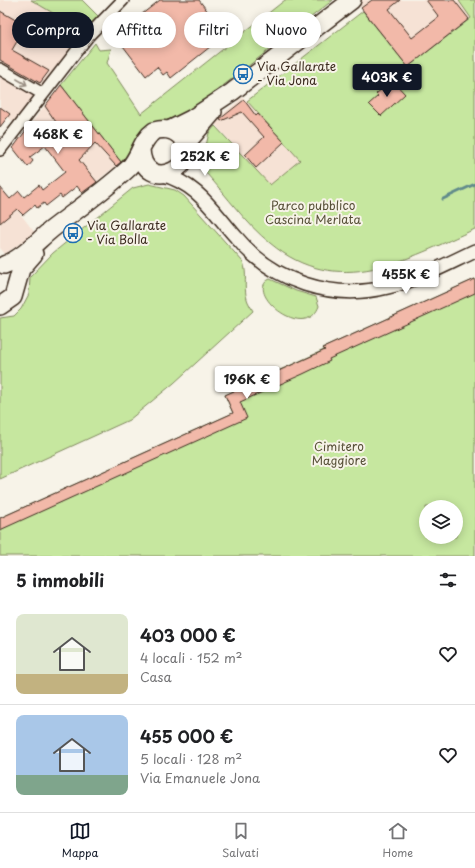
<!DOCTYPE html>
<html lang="it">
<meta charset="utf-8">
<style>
:root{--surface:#fff;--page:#f2f2f2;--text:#202124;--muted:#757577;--line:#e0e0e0;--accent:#111827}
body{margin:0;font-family:"Playpen Sans",sans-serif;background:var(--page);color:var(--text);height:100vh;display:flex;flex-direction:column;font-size:15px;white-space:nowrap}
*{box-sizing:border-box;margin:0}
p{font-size:13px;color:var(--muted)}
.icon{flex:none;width:22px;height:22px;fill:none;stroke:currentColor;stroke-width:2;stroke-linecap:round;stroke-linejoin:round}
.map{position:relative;height:556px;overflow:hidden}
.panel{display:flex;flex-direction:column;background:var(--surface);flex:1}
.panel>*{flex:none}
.hud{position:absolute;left:12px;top:12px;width:451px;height:36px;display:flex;gap:8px}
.tools{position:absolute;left:419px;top:500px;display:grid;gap:8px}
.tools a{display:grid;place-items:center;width:44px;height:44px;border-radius:50%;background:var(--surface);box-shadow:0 2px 10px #0003;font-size:20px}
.price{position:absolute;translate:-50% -34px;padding:0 9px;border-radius:4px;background:#fff;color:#222;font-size:13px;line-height:26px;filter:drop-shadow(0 1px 2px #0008)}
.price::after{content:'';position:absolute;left:50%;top:24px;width:12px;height:9px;margin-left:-6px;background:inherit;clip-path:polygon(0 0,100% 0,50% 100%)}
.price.on{background:var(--accent);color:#fff}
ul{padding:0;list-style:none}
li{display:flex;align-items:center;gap:12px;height:100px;padding:0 16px}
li+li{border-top:1px solid var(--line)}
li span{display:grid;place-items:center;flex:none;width:112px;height:80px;border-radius:8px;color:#555}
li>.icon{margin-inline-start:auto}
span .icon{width:48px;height:48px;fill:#fffc;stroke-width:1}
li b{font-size:17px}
h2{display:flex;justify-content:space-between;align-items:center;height:48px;padding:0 16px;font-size:17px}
.chip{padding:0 14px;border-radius:18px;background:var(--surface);box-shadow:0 2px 10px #0003;font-size:14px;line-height:36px}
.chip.on{background:var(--accent);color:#fff}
.dock{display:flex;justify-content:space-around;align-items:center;height:56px;border-top:1px solid var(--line);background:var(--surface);font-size:11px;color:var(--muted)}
.dock a{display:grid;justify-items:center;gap:2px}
.dock .on{color:var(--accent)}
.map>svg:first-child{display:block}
.built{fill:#f6e2d5}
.green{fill:#c6e79f;stroke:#80885e;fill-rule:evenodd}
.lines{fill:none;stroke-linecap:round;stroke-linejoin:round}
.stream{stroke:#608a8b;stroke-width:3}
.building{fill:#f2b9a9;stroke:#3b2a1e}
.minor-casing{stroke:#3b2a1e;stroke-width:14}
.tertiary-casing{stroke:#3b2a1e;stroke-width:16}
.primary-casing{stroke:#3b2a1e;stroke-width:20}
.minor{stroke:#f7f3e8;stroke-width:11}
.tertiary{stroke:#f7f3e8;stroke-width:13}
.primary{stroke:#f7f3e8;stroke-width:17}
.oneway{stroke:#998e83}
.labels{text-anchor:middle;stroke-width:4;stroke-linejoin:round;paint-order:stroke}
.poi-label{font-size:12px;fill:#3b2a1e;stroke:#f7f3e8;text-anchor:start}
.park-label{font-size:12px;fill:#575038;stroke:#f7f3e8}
</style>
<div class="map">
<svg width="475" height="556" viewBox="0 0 475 556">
<rect width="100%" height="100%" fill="#f7f3e8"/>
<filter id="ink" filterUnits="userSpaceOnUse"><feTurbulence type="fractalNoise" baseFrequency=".025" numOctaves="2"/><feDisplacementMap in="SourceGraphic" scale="8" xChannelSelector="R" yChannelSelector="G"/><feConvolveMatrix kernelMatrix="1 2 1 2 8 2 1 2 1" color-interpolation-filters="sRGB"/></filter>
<g filter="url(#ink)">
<path class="built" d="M0,0H31L85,32L14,122L0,112Z
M355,0H460L459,1L471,17L408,67Z
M61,85L121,162L82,193L29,126Z
M243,97L300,160L270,186L213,122Z
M0,187L35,233L5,254L0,248Z"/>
<path class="green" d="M31,0H82L99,17L85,32Z
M285,0H333L188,113C183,116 176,120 170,120C159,121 148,124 140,133C131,142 130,153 121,162L61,85L95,43L99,50L111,49L107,63L141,114Z
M460,0H475V229C407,259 338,300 270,243C246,224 227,196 206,173L203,167L204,154L209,133L215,126L270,185L300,160L247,101L363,11L408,67L471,18L459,1Z
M149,184L175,190L184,196L243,262C248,274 243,287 247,299C248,303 251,307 253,311L174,383L129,420L0,479V318L14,316L21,309L29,294L30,277L53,253L133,188Z
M270,279L296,291L316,297L319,306C305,344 243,291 270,279Z
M475,279V556H0V518L233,413L225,395L324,350L323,348ZM426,507H456V537H426Z"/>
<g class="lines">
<path class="stream" d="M443,199L475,184"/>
</g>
<path class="building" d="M160,0H199L215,21L224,14L235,27L171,78L167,72L163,75L157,67L146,76L120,42L142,24L137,18Z
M372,0H400L389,9L412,38L439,17L426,0H454L469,19L408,67L361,8Z
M0,11L26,26L12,50L49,71L40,83L0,60Z
M392,80L405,94L381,116L369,104L378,96L376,94Z
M61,85L121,162L116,166L95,143L79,160L97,182L82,193L77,186L62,198L60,195L46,206L44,203L37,208L35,205L23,215L17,209L0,223V187L10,199L19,191L24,197L39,185L42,190L65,172L45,146L30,157L33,161L28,167L13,148L29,126L40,140L58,125L45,106Z
M244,100L256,116L258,114L284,142L256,168L245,155L264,137L242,112L221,121L220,119Z
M0,107L10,114L0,127Z
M475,279V293L329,359L330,361L303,374L240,402L247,418L0,530V518L233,413L225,395L325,350L323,348Z"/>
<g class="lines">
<defs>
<path id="minor" d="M0,69L43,94
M0,150L89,35L123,0"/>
<path id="tertiary" d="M161,174C198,184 212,210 236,237C273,282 332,301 388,287C418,280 447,264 475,251"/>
<path id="primary" d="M169,130L191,119L232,92L352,0
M185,145L213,112
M4,265C23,258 37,241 52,229C78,209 105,190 129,168C140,157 141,140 154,131C164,128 172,129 180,136C208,164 143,198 141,149
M0,306L13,297L21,269L34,254"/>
</defs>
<use href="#minor" class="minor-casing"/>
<use href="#tertiary" class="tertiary-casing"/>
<use href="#primary" class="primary-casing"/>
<use href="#minor" class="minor"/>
<use href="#tertiary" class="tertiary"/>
<use href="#primary" class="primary"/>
</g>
<defs><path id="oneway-shaft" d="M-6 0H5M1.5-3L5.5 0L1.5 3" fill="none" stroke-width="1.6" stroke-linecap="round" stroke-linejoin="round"/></defs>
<use class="oneway" href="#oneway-shaft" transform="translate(22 82) rotate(30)"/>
</g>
<defs>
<symbol id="bus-ring" viewBox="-11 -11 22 22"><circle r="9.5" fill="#f7f3e8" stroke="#1f6fb2" stroke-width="1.5"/><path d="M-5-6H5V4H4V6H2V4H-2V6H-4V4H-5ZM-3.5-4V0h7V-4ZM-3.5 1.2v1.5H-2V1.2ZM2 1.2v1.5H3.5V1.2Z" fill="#1f6fb2"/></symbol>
</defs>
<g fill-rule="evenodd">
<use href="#bus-ring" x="232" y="63" width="22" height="22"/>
<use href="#bus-ring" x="62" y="222" width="22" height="22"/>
</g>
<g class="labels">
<g class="poi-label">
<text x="257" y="71">Via Gallarate<tspan x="257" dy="14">- Via Jona</tspan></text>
<text x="87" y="230">Via Gallarate<tspan x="87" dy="14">- Via Bolla</tspan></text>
</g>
<g class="park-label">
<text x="313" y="210">Parco pubblico<tspan x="313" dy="14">Cascina Merlata</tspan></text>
<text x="339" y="451">Cimitero<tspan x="339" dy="14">Maggiore</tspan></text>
</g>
</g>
</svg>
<div class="tools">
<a><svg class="icon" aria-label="layers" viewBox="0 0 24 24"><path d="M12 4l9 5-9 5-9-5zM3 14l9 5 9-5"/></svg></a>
</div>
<b class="price on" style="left:387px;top:98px">403K €</b>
<b class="price" style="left:58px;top:155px">468K €</b>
<b class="price" style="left:205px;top:177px">252K €</b>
<b class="price" style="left:406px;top:295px">455K €</b>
<b class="price" style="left:247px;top:400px">196K €</b>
<div class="hud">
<a class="chip on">Compra</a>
<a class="chip">Affitta</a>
<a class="chip">Filtri</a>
<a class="chip">Nuovo</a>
</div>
</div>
<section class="panel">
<h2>5 immobili<svg class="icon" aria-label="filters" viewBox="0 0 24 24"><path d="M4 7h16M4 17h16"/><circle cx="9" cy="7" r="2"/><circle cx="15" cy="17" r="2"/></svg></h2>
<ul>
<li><span style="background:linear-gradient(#dfe7d0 75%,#c2b280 0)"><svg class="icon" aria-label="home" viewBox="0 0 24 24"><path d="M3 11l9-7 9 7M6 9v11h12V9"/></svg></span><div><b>403 000 €</b><p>4 locali · 152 m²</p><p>Casa</p></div><svg class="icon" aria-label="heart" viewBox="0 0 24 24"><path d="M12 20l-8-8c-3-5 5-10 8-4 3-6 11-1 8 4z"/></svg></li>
<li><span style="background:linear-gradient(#a9c7e8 75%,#7fa58c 0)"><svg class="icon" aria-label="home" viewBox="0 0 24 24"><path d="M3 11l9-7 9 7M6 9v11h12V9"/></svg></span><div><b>455 000 €</b><p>5 locali · 128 m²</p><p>Via Emanuele Jona</p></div><svg class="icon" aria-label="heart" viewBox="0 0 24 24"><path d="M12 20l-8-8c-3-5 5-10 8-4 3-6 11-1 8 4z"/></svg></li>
</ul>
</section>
<nav class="dock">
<a class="on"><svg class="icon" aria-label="map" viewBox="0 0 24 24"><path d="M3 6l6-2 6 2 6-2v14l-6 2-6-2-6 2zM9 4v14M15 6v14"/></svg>Mappa</a>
<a><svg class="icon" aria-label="saved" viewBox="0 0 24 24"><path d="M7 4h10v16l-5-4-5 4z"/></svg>Salvati</a>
<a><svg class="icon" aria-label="home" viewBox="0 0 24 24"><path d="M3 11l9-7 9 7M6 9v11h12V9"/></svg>Home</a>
</nav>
